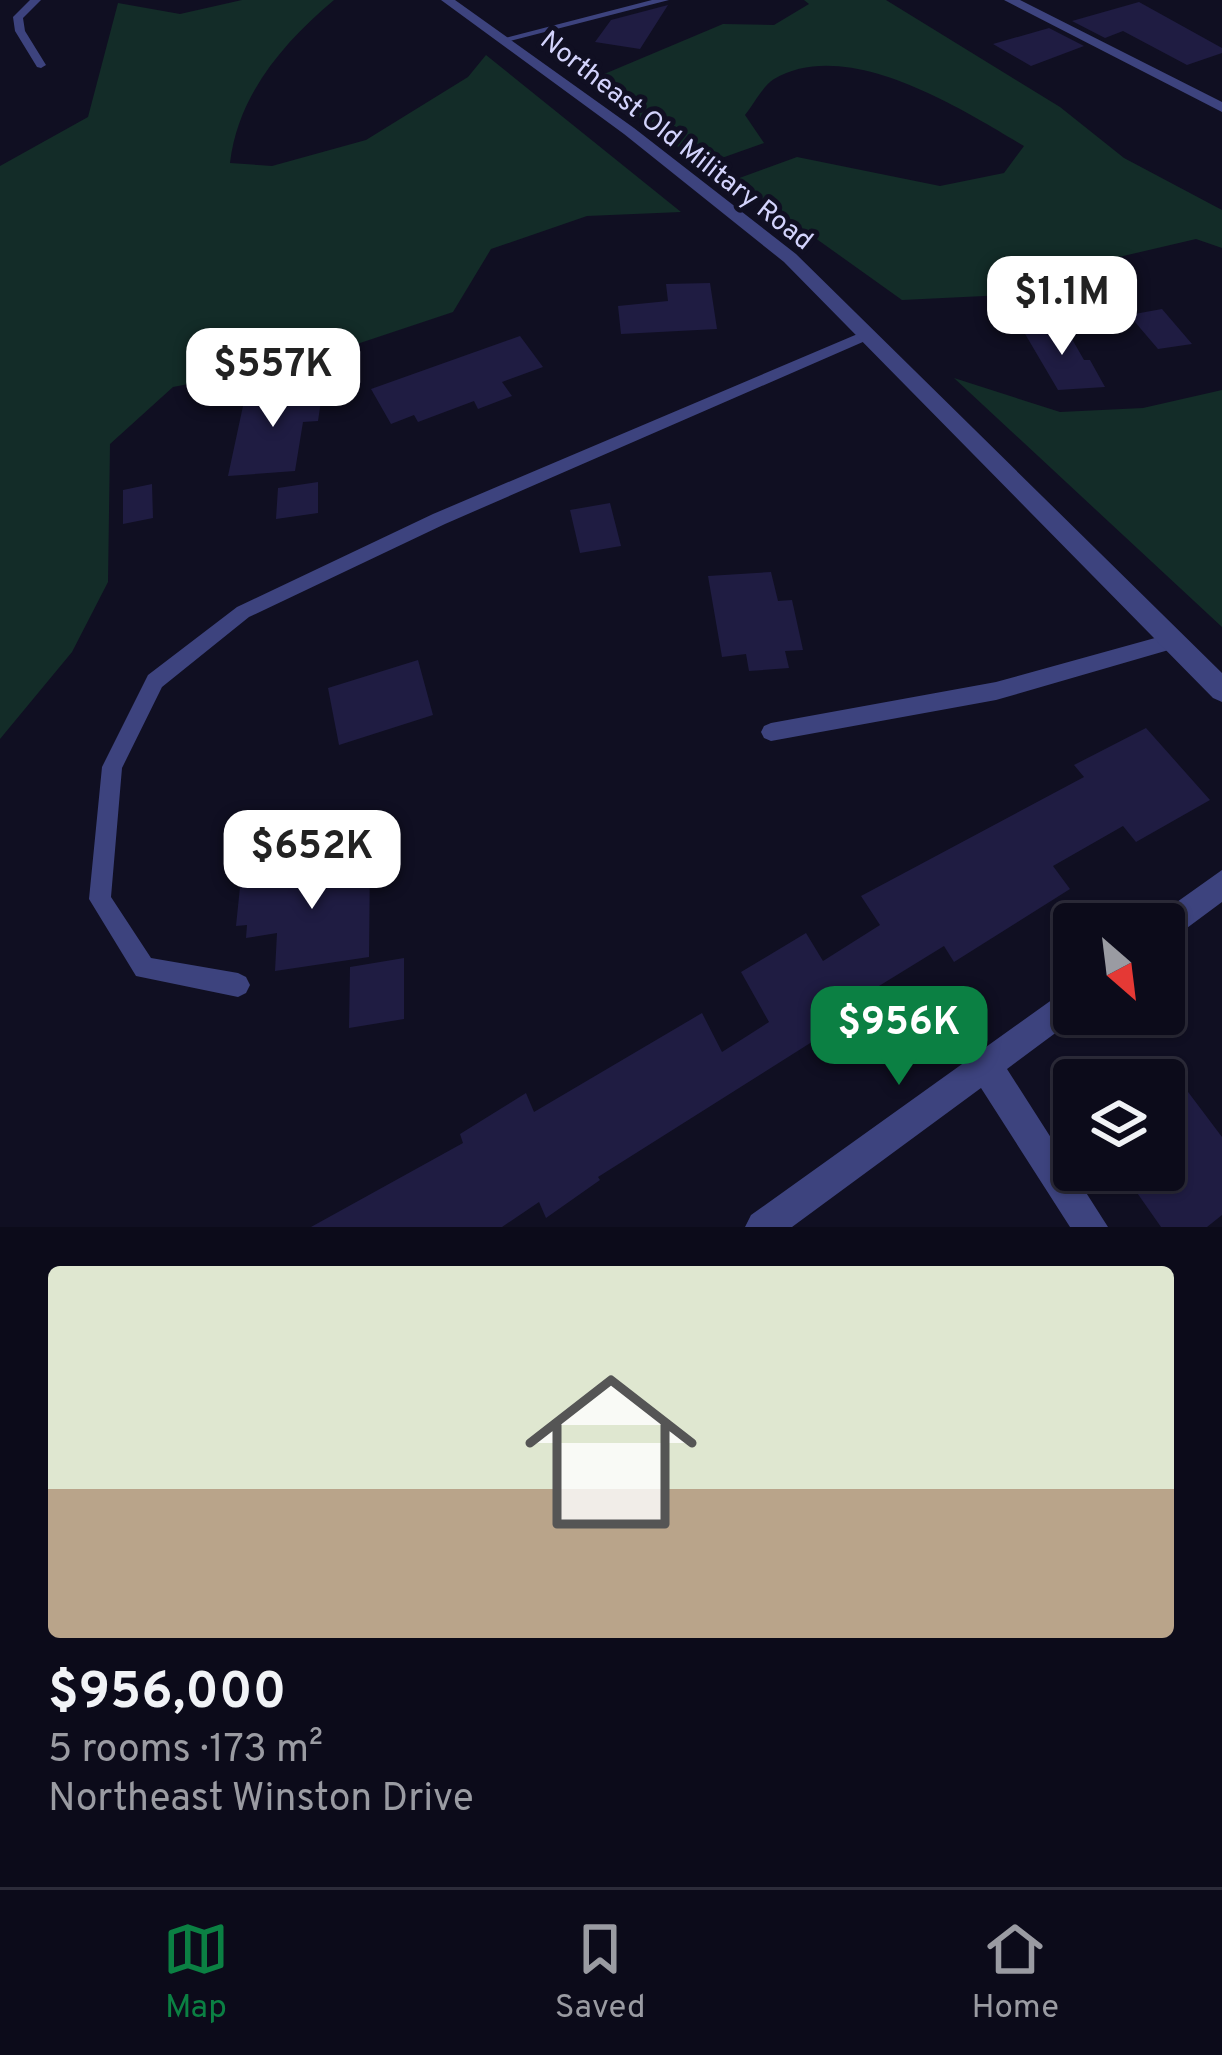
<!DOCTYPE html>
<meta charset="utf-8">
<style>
:root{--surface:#0c0b1a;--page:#151423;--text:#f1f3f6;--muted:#9a9ba2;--line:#2c2b39;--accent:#0b8043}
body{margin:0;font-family:Overpass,sans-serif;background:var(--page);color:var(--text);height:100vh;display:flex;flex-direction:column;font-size:45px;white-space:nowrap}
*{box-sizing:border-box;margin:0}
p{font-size:39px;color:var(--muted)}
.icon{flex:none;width:66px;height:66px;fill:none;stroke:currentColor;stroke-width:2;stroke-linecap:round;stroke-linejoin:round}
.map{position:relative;height:1227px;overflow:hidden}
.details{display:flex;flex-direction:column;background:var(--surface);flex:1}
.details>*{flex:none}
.needle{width:78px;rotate:152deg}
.fabs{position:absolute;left:1053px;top:903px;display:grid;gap:24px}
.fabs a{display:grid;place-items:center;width:132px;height:132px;border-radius:12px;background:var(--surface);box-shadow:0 3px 9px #0004,0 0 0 3px var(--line);font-size:60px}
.price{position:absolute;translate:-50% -102px;padding:0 27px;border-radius:24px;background:#fff;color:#222;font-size:39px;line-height:78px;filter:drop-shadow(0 3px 6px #0008)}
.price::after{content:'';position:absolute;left:50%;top:72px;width:36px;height:27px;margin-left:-18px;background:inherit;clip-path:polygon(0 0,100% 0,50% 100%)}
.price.on{background:var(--accent);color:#fff}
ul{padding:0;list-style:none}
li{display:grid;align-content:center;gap:24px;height:636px;padding:0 48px}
li span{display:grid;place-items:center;height:372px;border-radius:12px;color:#555}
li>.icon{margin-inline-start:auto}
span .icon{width:216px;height:216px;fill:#fffc;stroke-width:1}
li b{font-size:51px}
.tab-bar{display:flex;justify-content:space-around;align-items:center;height:168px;border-top:3px solid var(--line);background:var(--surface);font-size:33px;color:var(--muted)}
.tab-bar a{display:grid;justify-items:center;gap:6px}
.tab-bar .on{color:var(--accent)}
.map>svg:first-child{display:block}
.green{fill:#132c28}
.building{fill:#1f1c42}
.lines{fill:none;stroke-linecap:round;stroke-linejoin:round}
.service{fill:#3d437e;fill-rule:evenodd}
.minor{fill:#3d437e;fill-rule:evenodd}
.tertiary{fill:#3d437e;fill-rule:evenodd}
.labels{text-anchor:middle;stroke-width:10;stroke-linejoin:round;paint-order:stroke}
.far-street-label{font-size:27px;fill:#d3d3fc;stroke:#100f22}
</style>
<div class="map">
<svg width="1222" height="1227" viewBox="0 0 1222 1227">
<rect width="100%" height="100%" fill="#100f22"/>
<path class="green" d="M242,0H334C283,43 238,95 230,163L272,166L366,140L468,77L486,55L681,212L587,216L491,249L453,312L306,361L173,387L110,444L108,582L72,652L0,739V166L88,117L118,3L180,14Z
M804,0H886L1060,107L1124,158L1222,210V248L1196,239L1119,257L1005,295L902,300L734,180L797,157L940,186L1004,173L1024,146C961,109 848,36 774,79C763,86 753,105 745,115L764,143L702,165L590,80L723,24L774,25L809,4Z
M954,378L1060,412L1143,408L1222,390V627Z"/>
<path class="building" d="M1139,2L1222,48V53L1187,65L1123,31L1105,38L1072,21Z
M668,5L640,49L595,42L611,20Z
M1049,28L1084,46L1031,66L993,44Z
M710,283L717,329L621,334L618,306L668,301L666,284Z
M1162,309L1192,344L1158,349L1129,315Z
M1064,325L1084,360H1090L1105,387L1058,390L1021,327Z
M520,336L543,367L502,382L512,396L478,409L474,401L418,422L414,415L391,424L371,389Z
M323,387L318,421L303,422L295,471L228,476L246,392Z
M318,482V513L276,519L278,488Z
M152,484L153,518L123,524V490Z
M610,503L621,546L580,553L570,510Z
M771,572L778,601L792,600L803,650L785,651L789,668L749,671L746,654L722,657L708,576Z
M418,660L433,715L339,745L328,688Z
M1146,728L1210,800L1136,842L1123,826L1053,866L1070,889L954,962L944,946L866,994L872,1004L598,1177L600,1180L546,1218L539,1202L502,1227H311L463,1143L460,1134L526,1093L534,1112L702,1013L722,1052L769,1022L741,972L806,933L823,961L880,925L861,896L1084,777L1074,765Z
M370,855L369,957L275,971L277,933L246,938L247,925L236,926L240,887L267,883L268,872Z
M404,958V1019L349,1028L350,967Z
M1164,1060L1222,1137V1215L1207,1227H1161L1133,1187L1164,1170Z"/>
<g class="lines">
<path class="service" d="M30,0H41L23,18L25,31L46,65L41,68L37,67L15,31L13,17Z
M652,0H669L502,43L497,40Z
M867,330L874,335L872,338L445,524L249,617L162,687L122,768L111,897L151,958L238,973L246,977L250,985L246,993L238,997L136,976L89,899L102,767L148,675L237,607L433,514Z
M1173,633L1179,635L1182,641L1179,647L996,700L771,741L764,738L761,732L764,726L771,723L996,682Z"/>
<path class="minor" d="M1004,0H1020L1222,102V112Z
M1222,870V902L1164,945V924H1152L1153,919Z
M1074,984V1014H1081L1007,1069L1108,1227H1070L981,1088L792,1227H745L751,1215Z"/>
<path class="tertiary" d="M441,0H455L634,128L796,254L1222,673V702L1213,698L784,262L624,134Z"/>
</g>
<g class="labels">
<g class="far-street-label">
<text transform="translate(677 140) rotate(38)" y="9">Northeast Old Military Road</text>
</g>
</g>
</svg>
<div class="fabs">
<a><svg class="needle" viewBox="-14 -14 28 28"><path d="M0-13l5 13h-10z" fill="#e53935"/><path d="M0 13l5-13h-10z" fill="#9a9ba2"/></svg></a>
<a><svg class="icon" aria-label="layers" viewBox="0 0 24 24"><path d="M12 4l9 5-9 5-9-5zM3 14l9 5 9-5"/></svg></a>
</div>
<b class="price" style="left:1062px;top:358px">$1.1M</b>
<b class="price" style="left:273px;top:430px">$557K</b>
<b class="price" style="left:312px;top:912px">$652K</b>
<b class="price on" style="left:899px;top:1088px">$956K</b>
</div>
<section class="details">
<ul>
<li><span style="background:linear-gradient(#dfe7d0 60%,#b9a48a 0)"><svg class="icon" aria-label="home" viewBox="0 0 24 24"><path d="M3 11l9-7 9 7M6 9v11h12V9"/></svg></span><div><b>$956,000</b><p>5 rooms · 173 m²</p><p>Northeast Winston Drive</p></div></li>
</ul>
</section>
<nav class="tab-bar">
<a class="on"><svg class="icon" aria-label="map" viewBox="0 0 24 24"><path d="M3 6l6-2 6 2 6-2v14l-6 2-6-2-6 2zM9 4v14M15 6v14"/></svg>Map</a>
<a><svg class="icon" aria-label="saved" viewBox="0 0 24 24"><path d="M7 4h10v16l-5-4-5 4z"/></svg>Saved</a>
<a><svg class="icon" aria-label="home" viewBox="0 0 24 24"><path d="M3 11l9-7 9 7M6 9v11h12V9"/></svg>Home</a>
</nav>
